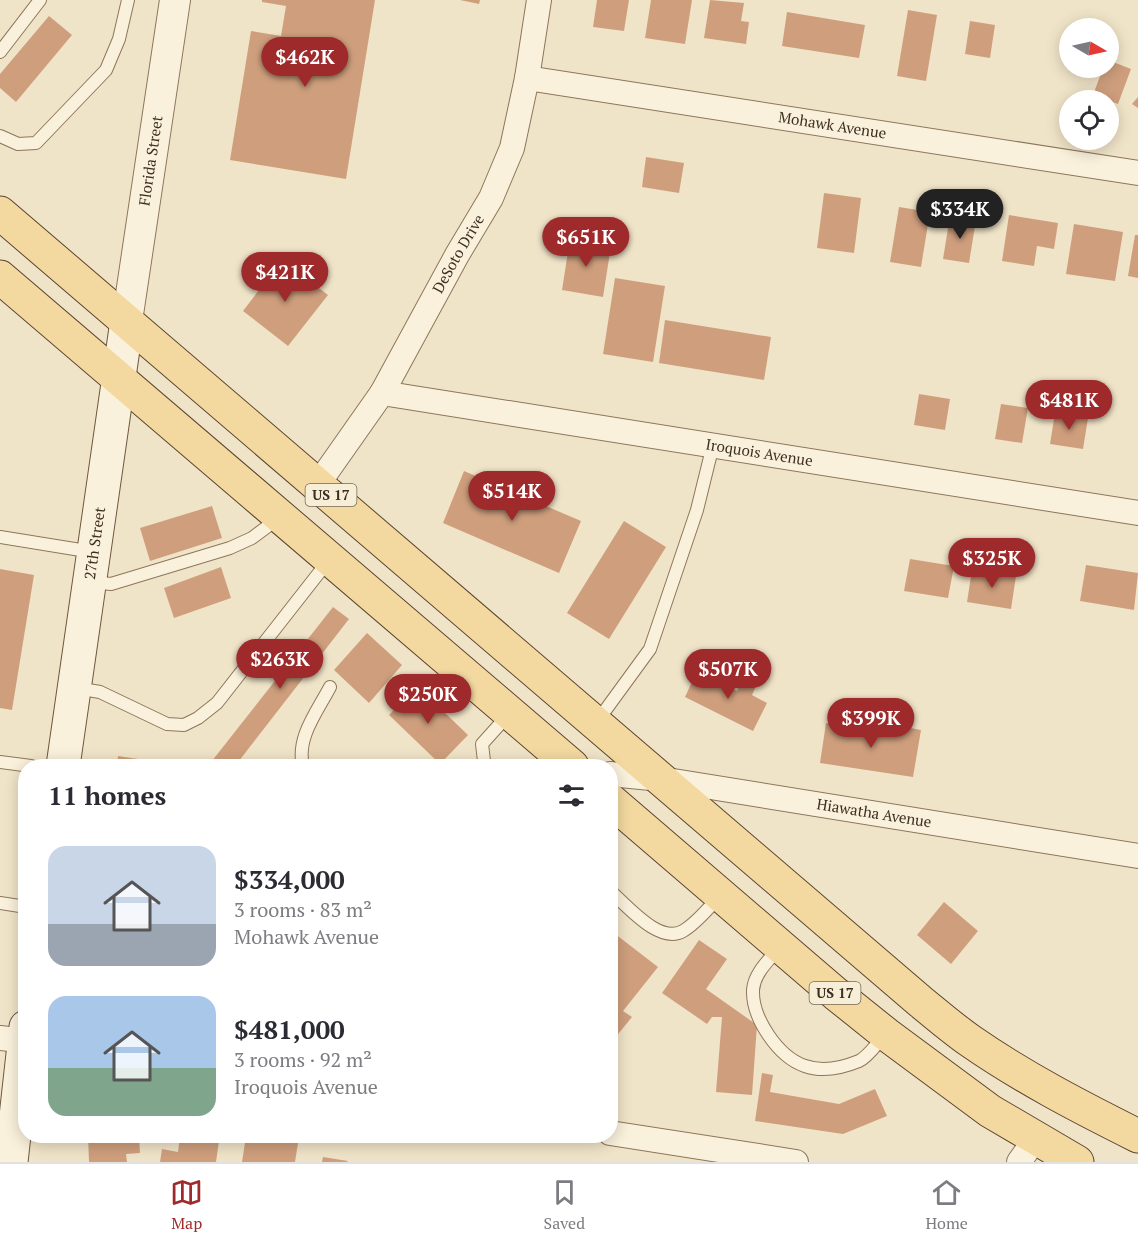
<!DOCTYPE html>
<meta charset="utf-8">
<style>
:root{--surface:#fff;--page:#f7f7f7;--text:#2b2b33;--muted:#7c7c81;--line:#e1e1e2;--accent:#9e2a2b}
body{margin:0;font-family:"PT Serif",serif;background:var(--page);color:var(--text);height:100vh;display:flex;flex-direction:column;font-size:22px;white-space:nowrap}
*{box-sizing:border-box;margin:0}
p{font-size:20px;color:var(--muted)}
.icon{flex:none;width:33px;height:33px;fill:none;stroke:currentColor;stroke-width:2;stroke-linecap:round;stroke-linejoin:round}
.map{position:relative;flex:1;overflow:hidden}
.drawer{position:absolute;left:18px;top:759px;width:600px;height:384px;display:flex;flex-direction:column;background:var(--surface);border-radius:24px;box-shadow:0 3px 15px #0003}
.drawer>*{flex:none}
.needle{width:39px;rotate:99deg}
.buttons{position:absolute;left:1059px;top:18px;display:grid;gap:12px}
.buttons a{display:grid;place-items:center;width:60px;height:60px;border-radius:50%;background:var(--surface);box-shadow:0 3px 15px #0003;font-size:30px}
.price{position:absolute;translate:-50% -51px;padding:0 14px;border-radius:21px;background:var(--accent);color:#fff;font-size:20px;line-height:39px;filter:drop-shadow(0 2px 3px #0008)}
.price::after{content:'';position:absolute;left:50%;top:36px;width:18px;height:14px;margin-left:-9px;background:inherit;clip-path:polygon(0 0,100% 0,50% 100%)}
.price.selected{background:#222;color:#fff}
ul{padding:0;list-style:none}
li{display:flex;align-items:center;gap:18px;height:150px;padding:0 30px}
li span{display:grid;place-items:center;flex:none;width:168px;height:120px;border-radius:18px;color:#555}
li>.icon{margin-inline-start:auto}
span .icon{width:72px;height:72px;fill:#fffc;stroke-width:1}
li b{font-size:26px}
h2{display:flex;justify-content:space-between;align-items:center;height:72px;padding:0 30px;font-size:26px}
.menu{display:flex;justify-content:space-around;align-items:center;height:84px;border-top:2px solid var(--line);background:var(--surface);font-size:16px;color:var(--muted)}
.menu a{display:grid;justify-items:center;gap:3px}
.menu .selected{color:var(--accent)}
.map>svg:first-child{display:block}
.building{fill:#cf9f7d}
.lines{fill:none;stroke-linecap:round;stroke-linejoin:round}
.service-casing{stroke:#8d765c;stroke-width:14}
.minor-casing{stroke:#8d765c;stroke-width:26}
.tertiary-casing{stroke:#8d765c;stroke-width:32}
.secondary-casing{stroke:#6f573f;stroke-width:35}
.primary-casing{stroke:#5b4430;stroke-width:35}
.service{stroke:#faf1dc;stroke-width:12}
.minor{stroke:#faf1dc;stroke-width:24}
.tertiary{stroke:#faf1dc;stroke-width:30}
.secondary{stroke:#faf1dc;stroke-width:33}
.primary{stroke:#f3d9a0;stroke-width:33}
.labels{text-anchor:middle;stroke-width:6;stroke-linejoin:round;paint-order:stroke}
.shield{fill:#f7eed8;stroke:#756857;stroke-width:1.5}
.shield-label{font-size:14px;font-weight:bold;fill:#3d2e20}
.street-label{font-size:15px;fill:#3d2e20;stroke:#f7eed8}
</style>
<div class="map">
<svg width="1138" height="1162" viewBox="0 0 1138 1162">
<rect width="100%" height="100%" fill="#f0e4c8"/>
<path class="building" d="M262,0H375L346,179L230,160L251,31L281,36L286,6L262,2Z
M460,0H480L479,4Z
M597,0H629L624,31L593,27Z
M651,0H692L685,44L645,38Z
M710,0L744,3L741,21L749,22L746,44L704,38Z
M908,10L937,15L926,81L897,76Z
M787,12L865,25L859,58L782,46Z
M49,16L72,35L16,102L0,88V74Z
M970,21L995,25L990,58L965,54Z
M1108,60L1131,69L1118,104L1093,95L1103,68H1108Z
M1138,97V108L1132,104Z
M646,157L684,163L679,193L642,187Z
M824,193L861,198L854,253L817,248Z
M899,207L930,212L921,267L890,262Z
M1009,215L1058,223L1054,249L1037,246L1034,266L1002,261Z
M950,216L976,220L969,263L943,259Z
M1074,224L1123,232L1115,281L1066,274Z
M1135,235H1138V278L1128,276Z
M570,239L611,246L603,297L562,290Z
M282,260L328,295L288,346L243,311Z
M615,278L665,286L653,362L603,354Z
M665,320L771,337L764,380L659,363Z
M919,394L950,399L945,430L914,425Z
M1001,404L1028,408L1022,443L995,439Z
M1055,413L1088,418L1083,449L1050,444Z
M464,471L581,521L559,573L443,523Z
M212,506L222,538L150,561L140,528Z
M624,521L666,547L609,639L567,613Z
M999,556L1021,560L1019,572L997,568Z
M910,559L954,566L948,598L904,591Z
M1086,565L1138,573L1134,610L1080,601Z
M221,567L231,598L174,618L164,588Z
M0,569L34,575L12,710L0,708Z
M972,570L1016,576L1011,609L967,602Z
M333,607L349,619L235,766H208Z
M367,633L402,665L369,703L334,670Z
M697,671L737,691L744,677L757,684L752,695L767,703L753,731L685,697Z
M417,686L468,735L440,764L389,715Z
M826,723L898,735L900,726L921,730L913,777L820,763Z
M118,756L151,761L150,766H117Z
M944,902L978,931L951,964L917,935Z
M610,930L658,967L623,1011L632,1017L610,1044Z
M699,940L727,959L706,989L757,1025L752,1095L716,1092L722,1017H712L707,1024L662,993Z
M762,1073L773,1075L770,1092L839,1104L875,1089L887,1116L843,1134L755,1121Z
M88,1136H139L140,1153L126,1154L127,1162H89Z
M180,1136L219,1141L216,1162H160L162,1149L178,1152Z
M246,1136L298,1143L295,1162H242Z
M323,1157L348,1161L347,1162H322Z"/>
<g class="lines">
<defs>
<path id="service" d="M0,52L40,0
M0,136L18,144L36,143L106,70L119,39L128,0
M0,537L93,552
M92,582L111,584L230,548L252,538L279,518
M76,688L100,692L167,724L184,725L198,718L217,703L329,560
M596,723L650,649L697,510L713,445
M484,761L482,744L509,714
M0,762L31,766
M303,766C296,738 317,712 330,687
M610,891C627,905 659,945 683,931C697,923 709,907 720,896
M0,903L26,907
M780,947C770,959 754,973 753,990C752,1018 778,1057 805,1066C822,1072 842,1068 859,1061C869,1056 877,1043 885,1035"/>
<g id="minor">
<path id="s1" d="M527,78L1138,173"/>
<path id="s2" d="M382,393L1138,513"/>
<path id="s3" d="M318,484L382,393L457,255L491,198L512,148L527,78L539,0"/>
<path id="s4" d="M610,774L661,779L1138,856"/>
<path d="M0,1038L26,1041"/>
<path d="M610,1133L796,1162"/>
<path d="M1019,1162L1036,1138"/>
</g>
<g id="tertiary">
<path id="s5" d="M127,321L175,0"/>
</g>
<g id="secondary">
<path id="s6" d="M63,766L127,321"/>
<path d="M11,1162L26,1027"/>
</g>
<path id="primary" d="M0,213L921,1002C937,1015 952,1028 969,1040C1022,1077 1080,1107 1138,1136
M0,277L572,766
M610,800L836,994L886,1034L990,1111L1077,1162"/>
</defs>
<use href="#service" class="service-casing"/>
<use href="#minor" class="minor-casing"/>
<use href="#tertiary" class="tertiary-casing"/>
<use href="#secondary" class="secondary-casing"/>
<use href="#primary" class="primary-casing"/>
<use href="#service" class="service"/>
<use href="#minor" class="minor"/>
<use href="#tertiary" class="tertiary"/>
<use href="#secondary" class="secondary"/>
<use href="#primary" class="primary"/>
</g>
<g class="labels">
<g class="shield">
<rect x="305.5" y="484" width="51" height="22" rx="4.5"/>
<rect x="809.5" y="982" width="51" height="22" rx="4.5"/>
</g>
<g class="shield-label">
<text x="331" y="500">US 17</text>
<text x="835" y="998">US 17</text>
</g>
<g class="street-label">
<text dy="5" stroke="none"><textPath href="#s1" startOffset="309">Mohawk Avenue</textPath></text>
<text dy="5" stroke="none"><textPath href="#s5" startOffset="162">Florida Street</textPath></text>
<text dy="5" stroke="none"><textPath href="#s3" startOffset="270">DeSoto Drive</textPath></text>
<text dy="5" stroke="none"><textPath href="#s2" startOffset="382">Iroquois Avenue</textPath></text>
<text dy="5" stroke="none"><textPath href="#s6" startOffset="225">27th Street</textPath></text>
<text dy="5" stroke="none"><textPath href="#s4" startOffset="267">Hiawatha Avenue</textPath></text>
</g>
</g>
</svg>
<div class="buttons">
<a><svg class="needle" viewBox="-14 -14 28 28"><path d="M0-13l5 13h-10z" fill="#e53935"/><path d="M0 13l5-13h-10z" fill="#7c7c81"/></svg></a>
<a><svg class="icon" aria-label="locate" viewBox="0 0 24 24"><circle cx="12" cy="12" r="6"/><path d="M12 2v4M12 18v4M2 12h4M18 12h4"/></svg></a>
</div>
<b class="price" style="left:305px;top:88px">$462K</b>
<b class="price selected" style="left:960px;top:240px">$334K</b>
<b class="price" style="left:586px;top:268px">$651K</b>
<b class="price" style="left:285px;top:303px">$421K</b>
<b class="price" style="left:1069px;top:431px">$481K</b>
<b class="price" style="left:512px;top:522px">$514K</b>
<b class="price" style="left:992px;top:589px">$325K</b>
<b class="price" style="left:280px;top:690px">$263K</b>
<b class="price" style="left:728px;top:700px">$507K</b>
<b class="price" style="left:428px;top:725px">$250K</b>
<b class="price" style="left:871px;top:749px">$399K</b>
<section class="drawer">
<h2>11 homes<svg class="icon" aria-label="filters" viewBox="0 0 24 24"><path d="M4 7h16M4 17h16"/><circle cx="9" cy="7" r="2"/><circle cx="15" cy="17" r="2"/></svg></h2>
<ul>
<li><span style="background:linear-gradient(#c9d6e8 65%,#9aa5b1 0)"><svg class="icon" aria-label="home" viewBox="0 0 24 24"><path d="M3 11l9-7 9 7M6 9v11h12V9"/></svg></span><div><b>$334,000</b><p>3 rooms · 83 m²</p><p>Mohawk Avenue</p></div></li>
<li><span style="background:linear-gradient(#a9c7e8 60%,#7fa58c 0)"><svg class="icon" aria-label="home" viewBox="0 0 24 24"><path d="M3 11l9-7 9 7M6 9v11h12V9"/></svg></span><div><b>$481,000</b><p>3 rooms · 92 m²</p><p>Iroquois Avenue</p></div></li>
</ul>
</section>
</div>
<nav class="menu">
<a class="selected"><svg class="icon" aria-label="map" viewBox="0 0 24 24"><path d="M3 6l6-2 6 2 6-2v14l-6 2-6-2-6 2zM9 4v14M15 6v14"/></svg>Map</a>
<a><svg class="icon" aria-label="saved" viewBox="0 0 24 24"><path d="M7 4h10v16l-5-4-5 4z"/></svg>Saved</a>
<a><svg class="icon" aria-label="home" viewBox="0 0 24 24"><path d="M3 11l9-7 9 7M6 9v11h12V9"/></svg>Home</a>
</nav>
